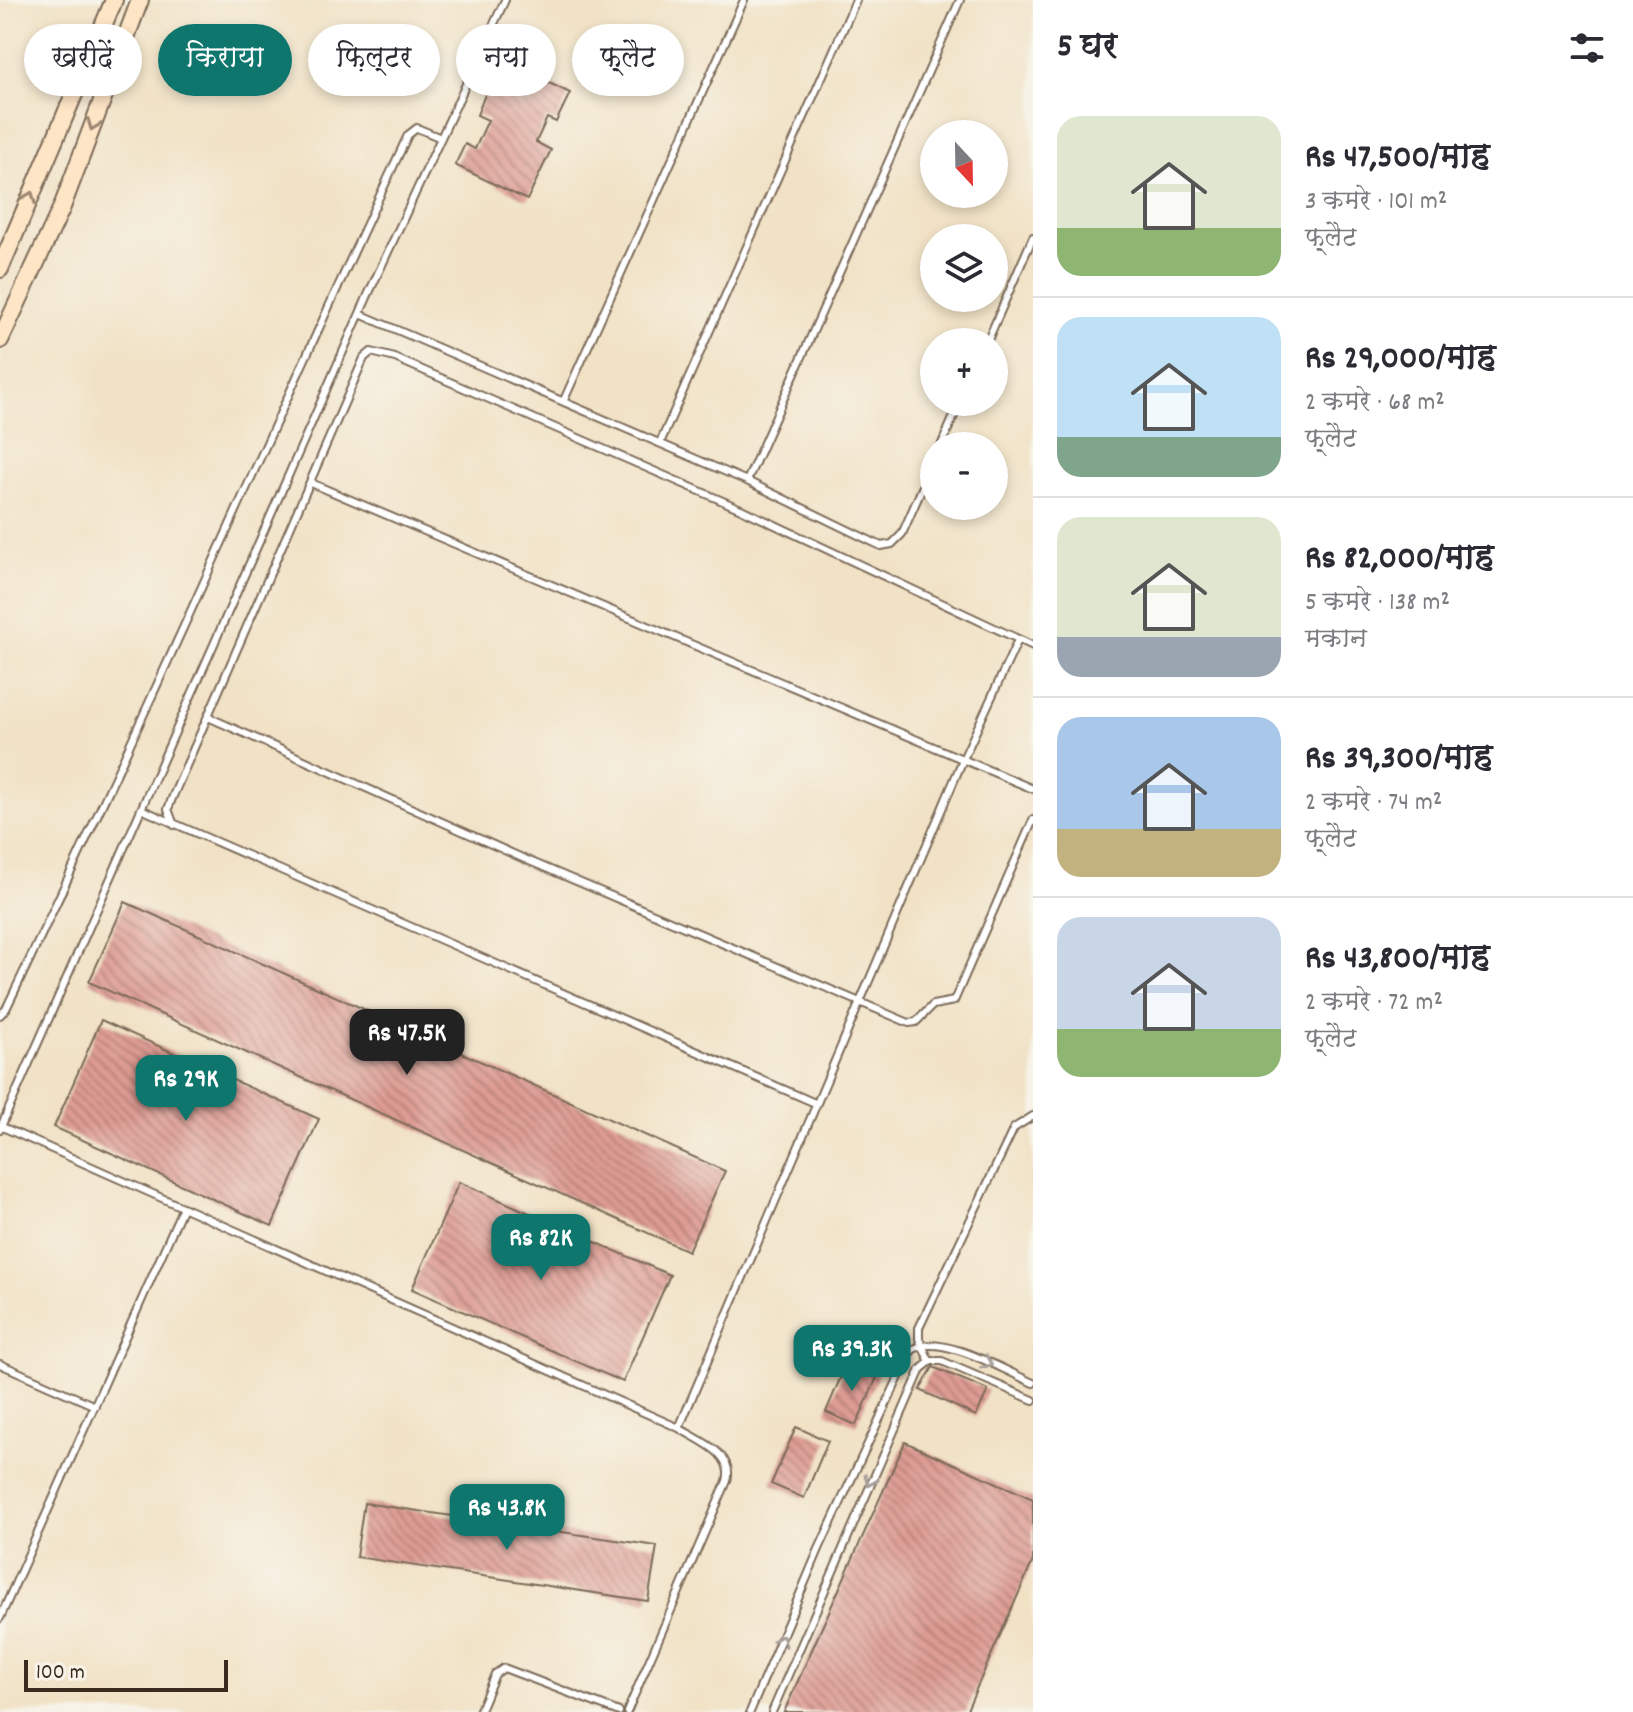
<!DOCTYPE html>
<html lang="hi">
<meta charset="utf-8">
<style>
:root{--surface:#fff;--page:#f7f7f7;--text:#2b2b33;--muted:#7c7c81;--line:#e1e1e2;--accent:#0f766e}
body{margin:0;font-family:Dekko,"Playpen Sans Deva",sans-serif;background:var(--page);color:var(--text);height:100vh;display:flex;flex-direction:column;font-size:30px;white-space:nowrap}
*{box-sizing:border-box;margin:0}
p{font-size:26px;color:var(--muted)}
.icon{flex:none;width:44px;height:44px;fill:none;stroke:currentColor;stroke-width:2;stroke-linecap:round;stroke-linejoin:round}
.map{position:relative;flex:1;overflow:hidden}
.panel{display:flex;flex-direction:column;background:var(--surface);width:600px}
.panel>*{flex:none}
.top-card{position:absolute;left:24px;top:24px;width:760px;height:72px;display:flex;gap:16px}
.needle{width:52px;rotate:158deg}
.controls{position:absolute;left:920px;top:120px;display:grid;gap:16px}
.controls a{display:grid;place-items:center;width:88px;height:88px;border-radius:50%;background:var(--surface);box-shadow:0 4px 12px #0003;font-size:40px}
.scale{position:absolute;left:24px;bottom:20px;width:204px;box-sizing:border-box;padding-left:8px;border:4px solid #3b2a1e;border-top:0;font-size:22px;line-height:28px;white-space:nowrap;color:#3b2a1e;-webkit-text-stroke:6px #f7f3e8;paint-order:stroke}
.price{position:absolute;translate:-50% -68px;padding:0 18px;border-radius:16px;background:var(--accent);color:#fff;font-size:26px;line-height:52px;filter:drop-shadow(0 2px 4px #0008)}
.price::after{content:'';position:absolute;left:50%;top:48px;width:24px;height:18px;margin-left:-12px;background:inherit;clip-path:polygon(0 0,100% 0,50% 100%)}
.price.active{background:#222;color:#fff}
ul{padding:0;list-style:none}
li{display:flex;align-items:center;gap:24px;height:200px;padding:0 24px}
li+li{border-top:2px solid var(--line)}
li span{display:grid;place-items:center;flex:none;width:224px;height:160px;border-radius:24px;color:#555}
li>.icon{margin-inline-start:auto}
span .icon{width:96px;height:96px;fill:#fffc;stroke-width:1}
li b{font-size:34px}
h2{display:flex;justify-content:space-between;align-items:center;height:96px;padding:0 24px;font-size:34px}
.tag{padding:0 28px;border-radius:36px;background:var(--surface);box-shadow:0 4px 12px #0003;font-size:28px;line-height:72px}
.tag.active{background:var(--accent);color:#fff}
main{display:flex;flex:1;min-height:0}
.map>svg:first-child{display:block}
.building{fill:url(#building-back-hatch)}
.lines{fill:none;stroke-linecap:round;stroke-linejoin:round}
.lane-casing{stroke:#7b6a59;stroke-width:10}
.secondary-casing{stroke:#7b6a59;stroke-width:20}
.lane{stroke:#fff;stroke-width:6}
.secondary{stroke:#fee5c5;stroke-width:16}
.oneway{stroke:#9c8872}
.oneway2{stroke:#a79f9a}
</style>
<main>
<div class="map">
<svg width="1033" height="1712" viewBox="0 0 1033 1712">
<defs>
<pattern id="building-back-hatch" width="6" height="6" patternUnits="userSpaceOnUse" patternTransform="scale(2)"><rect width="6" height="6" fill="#dd9b93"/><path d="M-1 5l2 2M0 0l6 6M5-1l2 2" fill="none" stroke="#b47f77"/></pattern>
</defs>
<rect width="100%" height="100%" fill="#f7f3e8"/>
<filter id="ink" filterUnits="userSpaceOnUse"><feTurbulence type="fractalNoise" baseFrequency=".0125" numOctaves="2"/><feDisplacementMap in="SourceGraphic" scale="16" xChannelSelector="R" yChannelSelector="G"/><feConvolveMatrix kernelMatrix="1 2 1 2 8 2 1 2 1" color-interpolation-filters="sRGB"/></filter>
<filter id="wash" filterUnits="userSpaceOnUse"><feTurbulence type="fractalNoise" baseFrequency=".006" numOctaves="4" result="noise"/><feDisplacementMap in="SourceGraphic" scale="32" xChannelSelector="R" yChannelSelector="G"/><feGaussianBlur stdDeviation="1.8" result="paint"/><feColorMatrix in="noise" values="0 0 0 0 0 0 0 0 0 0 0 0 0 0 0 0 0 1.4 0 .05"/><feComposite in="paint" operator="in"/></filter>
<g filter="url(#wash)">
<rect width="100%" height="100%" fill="#f1e2c6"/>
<g id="blocks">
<path class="building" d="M499,59L570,93L556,122L547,118L536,142L551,150L527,200L455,165L465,144L475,149L488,120L477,115Z
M125,902L725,1171L688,1251L89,982Z
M101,1020L319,1119L272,1226L54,1127Z
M459,1182L670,1275L623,1382L412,1289Z
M847,1362L878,1375L856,1425L826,1412Z
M933,1367L988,1390L976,1416L920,1390Z
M796,1427L828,1441L804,1498L771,1484Z
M905,1442L1033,1499V1561L966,1712H784Z
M364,1503L657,1546L648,1601L356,1557Z"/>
</g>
</g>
<g filter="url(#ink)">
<use href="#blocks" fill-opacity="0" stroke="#7b6a59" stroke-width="2"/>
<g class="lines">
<defs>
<path id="lane" d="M360,314L747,481L881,546L892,544L902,534L934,461
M987,342L1033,237
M564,400L744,0
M660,443L856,0
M941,446L960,402
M747,481L960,0
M311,483L1033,789
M208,717L520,857L909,1023L916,1022L933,1005L954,1001L1033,820
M141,809L815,1103
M174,825L168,809L173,796L364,358L371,352L395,358L741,509L1033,646
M0,1015L6,1009C145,720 272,426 408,135L417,128L441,138
M0,1126L679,1428C699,1441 735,1453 727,1481L627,1712
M0,1129L368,295L505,0
M930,1362L919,1339V1328L1014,1128L1033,1116
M0,1364L95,1406
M679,1428L964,757L1018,640
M0,1618L183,1207
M479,1712L495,1674L504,1668L619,1712
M750,1712L819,1549L911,1351C936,1330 1006,1371 1033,1383
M772,1712L921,1369L931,1361H942L1033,1400"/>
<path id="secondary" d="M0,269L114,0
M0,340L62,207L140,0"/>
</defs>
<use href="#lane" class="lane-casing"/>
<use href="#secondary" class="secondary-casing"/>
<use href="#lane" class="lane"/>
<use href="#secondary" class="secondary"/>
</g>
<defs><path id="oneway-chevron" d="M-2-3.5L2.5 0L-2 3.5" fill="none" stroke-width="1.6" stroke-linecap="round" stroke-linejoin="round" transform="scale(2)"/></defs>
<g class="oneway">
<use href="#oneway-chevron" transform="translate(93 125) rotate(111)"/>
<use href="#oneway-chevron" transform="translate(30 197) rotate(-67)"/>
</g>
<g class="oneway2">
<use href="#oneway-chevron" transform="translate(987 1363) rotate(23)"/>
<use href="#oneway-chevron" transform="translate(870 1481) rotate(113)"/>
<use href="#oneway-chevron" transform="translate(781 1640) rotate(-68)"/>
</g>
</g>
</svg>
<div class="controls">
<a><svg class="needle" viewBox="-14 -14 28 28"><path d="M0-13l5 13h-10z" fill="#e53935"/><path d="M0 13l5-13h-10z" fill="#7c7c81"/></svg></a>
<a><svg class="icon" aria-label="layers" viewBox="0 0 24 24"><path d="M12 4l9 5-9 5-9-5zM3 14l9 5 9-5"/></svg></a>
<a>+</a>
<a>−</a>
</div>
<div class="scale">100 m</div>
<b class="price active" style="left:407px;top:1077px">Rs 47.5K</b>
<b class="price" style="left:186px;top:1123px">Rs 29K</b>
<b class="price" style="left:541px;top:1282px">Rs 82K</b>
<b class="price" style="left:852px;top:1393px">Rs 39.3K</b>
<b class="price" style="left:507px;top:1552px">Rs 43.8K</b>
<div class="top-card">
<a class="tag">खरीदें</a>
<a class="tag active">किराया</a>
<a class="tag">फ़िल्टर</a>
<a class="tag">नया</a>
<a class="tag">फ़्लैट</a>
</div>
</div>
<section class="panel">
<h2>5 घर<svg class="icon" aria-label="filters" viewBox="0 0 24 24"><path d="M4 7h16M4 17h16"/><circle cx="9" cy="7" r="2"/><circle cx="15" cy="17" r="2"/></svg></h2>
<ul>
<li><span style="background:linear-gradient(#dfe7d0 70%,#8fb573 0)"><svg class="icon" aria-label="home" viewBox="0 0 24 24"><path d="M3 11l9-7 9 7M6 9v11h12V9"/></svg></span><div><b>Rs 47,500/माह</b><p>3 कमरे · 101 m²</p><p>फ़्लैट</p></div></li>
<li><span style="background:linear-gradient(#bfe0f5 75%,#7fa58c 0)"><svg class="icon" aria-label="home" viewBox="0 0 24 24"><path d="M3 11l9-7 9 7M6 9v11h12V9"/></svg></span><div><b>Rs 29,000/माह</b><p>2 कमरे · 68 m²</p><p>फ़्लैट</p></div></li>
<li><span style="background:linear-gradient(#dfe7d0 75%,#9aa5b1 0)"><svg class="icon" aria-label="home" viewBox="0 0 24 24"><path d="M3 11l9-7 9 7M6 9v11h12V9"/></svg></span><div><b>Rs 82,000/माह</b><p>5 कमरे · 138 m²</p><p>मकान</p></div></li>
<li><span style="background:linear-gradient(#a9c7e8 70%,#c2b280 0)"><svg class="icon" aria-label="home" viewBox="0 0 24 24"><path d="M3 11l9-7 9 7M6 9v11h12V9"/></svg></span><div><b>Rs 39,300/माह</b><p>2 कमरे · 74 m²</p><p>फ़्लैट</p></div></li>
<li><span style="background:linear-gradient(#c9d6e8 70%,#8fb573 0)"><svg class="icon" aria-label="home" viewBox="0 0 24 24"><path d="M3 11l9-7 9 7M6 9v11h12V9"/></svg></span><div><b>Rs 43,800/माह</b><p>2 कमरे · 72 m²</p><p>फ़्लैट</p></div></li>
</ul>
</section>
</main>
